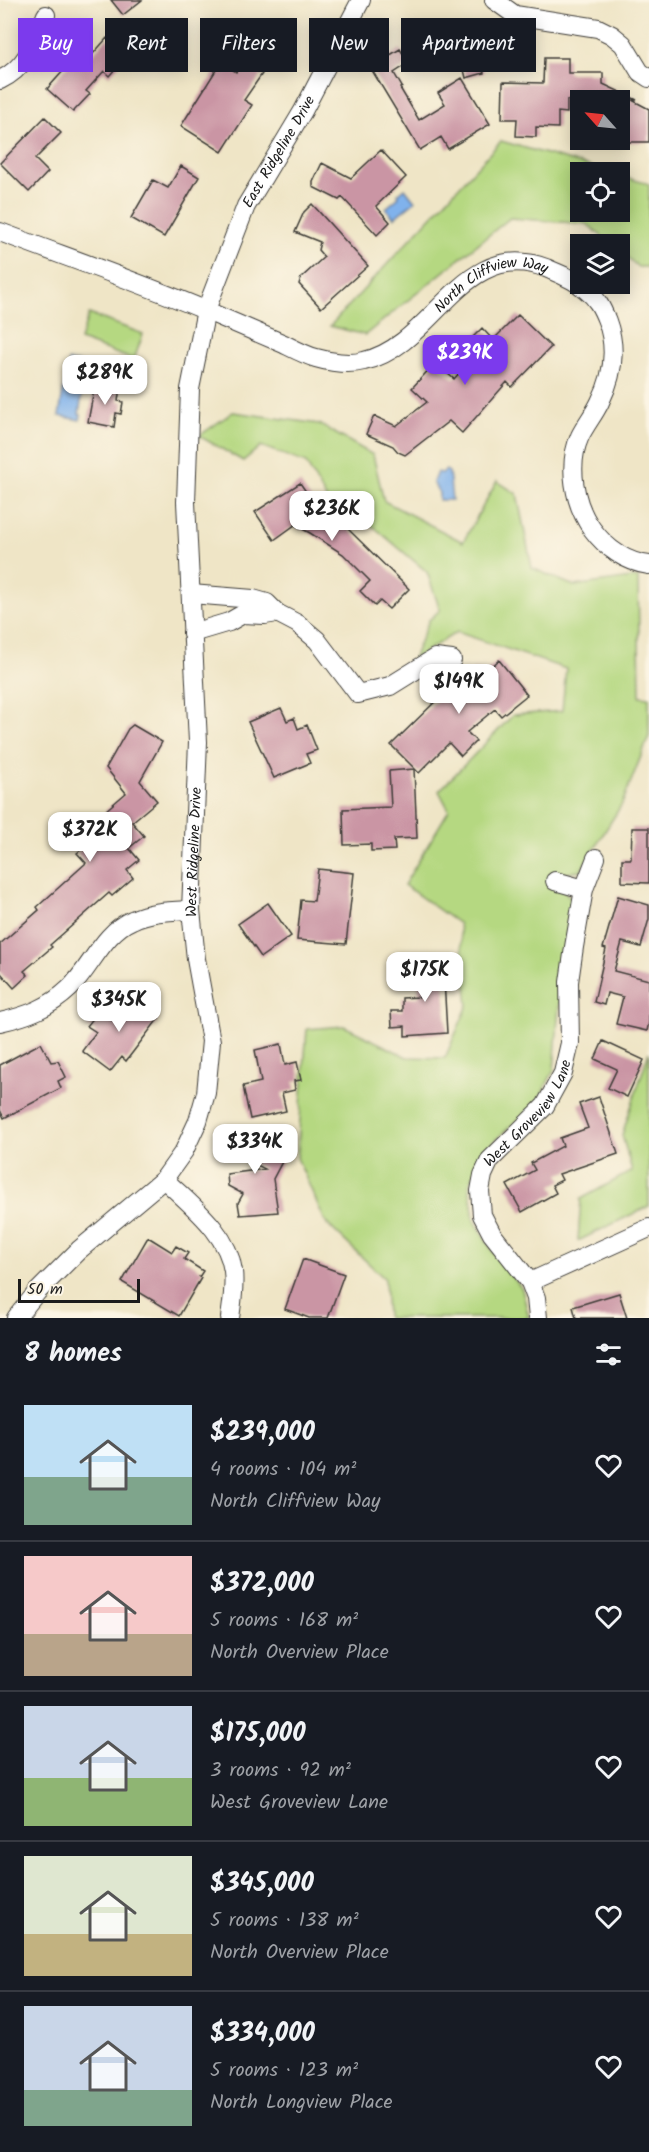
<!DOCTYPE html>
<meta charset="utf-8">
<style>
:root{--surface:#171b24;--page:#242831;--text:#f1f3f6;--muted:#9ea1a6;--line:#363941;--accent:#7c3aed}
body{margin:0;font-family:Kalam,sans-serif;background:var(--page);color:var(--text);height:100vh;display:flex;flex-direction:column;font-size:22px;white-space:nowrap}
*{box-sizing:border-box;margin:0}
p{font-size:20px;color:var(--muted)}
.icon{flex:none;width:33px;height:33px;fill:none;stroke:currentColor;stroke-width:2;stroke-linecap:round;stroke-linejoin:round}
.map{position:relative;height:1318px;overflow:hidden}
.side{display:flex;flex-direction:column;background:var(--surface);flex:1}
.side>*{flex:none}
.banner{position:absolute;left:18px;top:18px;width:614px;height:54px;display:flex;gap:12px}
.needle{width:39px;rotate:297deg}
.buttons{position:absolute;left:570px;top:90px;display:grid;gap:12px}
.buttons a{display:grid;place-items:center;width:60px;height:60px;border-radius:0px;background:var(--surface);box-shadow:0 3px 15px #0003;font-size:30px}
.scale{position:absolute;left:18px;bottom:15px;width:122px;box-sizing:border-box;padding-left:6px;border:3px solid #1c1c1c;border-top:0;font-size:16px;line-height:21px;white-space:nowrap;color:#1c1c1c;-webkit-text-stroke:4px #fcf5e5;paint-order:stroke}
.price{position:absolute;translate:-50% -51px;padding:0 14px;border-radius:12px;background:#fff;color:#222;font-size:20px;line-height:39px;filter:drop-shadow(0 2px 3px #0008)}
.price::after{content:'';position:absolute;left:50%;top:36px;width:18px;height:14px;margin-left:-9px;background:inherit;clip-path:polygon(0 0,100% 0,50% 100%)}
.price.active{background:var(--accent);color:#fff}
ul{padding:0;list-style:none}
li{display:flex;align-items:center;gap:18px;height:150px;padding:0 24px}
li+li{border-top:2px solid var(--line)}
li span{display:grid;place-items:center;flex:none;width:168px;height:120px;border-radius:0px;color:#555}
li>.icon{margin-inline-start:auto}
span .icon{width:72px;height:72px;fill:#fffc;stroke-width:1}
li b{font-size:26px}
h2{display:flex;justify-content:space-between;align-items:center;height:72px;padding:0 24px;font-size:26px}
.tag{padding:0 21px;border-radius:0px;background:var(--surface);box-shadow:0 3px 15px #0003;font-size:21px;line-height:54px}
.tag.active{background:var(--accent);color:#fff}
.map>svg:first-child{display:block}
.green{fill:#b5d881;stroke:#687a4e;stroke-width:1.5}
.water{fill:#80b2ec;stroke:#4e6784;stroke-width:1.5}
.building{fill:#ca95a4}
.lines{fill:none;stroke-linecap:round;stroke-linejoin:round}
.minor-casing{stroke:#3c3a36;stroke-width:20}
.minor{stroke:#fff;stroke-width:18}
.labels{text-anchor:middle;stroke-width:4.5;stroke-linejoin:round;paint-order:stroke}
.street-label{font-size:15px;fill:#1c1c1c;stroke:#fcf5e5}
</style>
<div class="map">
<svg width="649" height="1318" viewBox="0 0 649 1318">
<rect width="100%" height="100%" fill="#fcf5e5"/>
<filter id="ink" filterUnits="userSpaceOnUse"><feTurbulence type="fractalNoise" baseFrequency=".0167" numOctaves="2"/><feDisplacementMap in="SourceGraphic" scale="12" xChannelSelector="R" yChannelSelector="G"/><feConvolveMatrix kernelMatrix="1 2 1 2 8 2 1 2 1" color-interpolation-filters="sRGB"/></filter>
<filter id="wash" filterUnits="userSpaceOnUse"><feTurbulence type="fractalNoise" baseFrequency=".008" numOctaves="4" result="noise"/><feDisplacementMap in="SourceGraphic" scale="24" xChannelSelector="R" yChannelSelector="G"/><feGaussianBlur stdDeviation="1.35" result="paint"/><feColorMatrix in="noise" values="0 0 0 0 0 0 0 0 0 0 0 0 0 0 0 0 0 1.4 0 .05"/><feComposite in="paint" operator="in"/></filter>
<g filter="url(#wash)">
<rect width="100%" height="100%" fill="#efe5c6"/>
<path class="green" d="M501,141L609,172H580V212H620V176L649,184V267H638L620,251V244H611L587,224L510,218L365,335L330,326Z
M89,314L143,334L134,360L80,340Z
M233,412L319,424L373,455L384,501L463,542L497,481L517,494L532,568L574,586L638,577L640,696L649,697V736L622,804L581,870L556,876L566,893L575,902L562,966L554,1070L537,1103L485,1149L469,1185L474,1219L493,1252L522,1289L529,1318H387L385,1279L326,1223L297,1158L307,1029L344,1026L407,1057L445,1058L468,1005L459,924L404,885L449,810L439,791L513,715L562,711L566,669L457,632L413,659L429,620L440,610L427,572L374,527L327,500L306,463L261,446L243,461L199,436Z
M649,1052V1206L578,1241L581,1199L632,1171L622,1135Z"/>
<path class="water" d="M405,188L415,201L394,218L386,208L399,197L398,194Z
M68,361L89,364L88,369H86L79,414L81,415L80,420L59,416Z
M446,470L449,472L452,500H439V493L433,482L437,472L442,473Z"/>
<g id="blocks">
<path class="building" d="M111,0H142L123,15Z
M476,36L484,73L466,78L457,41Z
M107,38L127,56L109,76L104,71L86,91L90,94L73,112L47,89L84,48L92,55Z
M400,49L409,63L394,73L402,87L400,88L419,120L445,104L438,93L462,78L490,124L448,149L441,137L420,150L370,67Z
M544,58H568V73H603V84L637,100H632L649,109V142H620V100H567V113L558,112V128L536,127V137L516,136L517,119H502L503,82L543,83Z
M221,62L236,72L243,62L262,74L244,100L252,105L222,152L181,126Z
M45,117L61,133L35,159L48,172L29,192L0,163Z
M381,150L406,177L376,206L390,222L377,235L342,197L339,200L313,187V182L322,163L351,178Z
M181,166L199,177L164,237L131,218L153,180L168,188Z
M312,204L368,266L321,308L299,284L301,278L324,257L318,250L320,242L295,232L304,212Z
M518,315L551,347L512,387L507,382L462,433L449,421L405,455L398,452L393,446L366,434L374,416L396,426L427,402L412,388L435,363L454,379L477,353L467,343L482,328L493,340Z
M95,384L120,388L118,401L123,402L121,414L116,413L114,427L88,422Z
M300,483L318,509L347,528L409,589L389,609L380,601L375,606L360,591L370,581L343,554L310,533L295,525L274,540L255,512Z
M499,660L527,695L501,716L495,709L467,732L476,741L461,756L449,743L419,773L391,745L444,693L476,668L482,675Z
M281,708L287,721L294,718L298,729L307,725L317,750L306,754L310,763L274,778L248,722Z
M133,725L162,742L140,781L157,801L132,822L144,836L129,848L139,860L127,870L133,878L112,896L109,893L50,945L52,947L24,971L28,975L14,988L0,972V944L39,910L37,907L86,863L77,853L114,823L105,811L126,793L106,768L128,729Z
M414,769L417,838L394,839L395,850L371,851V844L344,845L343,809L391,807L389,771Z
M632,828H649V883L622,882V859H631Z
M318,869L354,873L346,944L297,940L301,900L314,901Z
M618,896L649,905V919L641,947L622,942L614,971L649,980V1022L647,1031L616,1024L623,997L607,993L604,1005L594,1002L606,949L603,948Z
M268,903L291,936L261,957L238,924Z
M443,961L447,1033L405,1036V1026L392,1027L391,1011H402V998L419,997L417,962Z
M130,995L159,1018L126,1061L122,1057L110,1072L82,1051L96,1032L87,1026L99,1011L111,1020Z
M603,1041L644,1060L627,1097L608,1088L617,1069L595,1059Z
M41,1043L51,1062L58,1061L66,1077L58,1081L61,1088L4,1118L0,1110V1065Z
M281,1044L285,1065L297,1062L301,1080L294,1081L295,1090L282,1093L286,1111L250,1119L243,1086L261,1082L255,1050Z
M599,1097L618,1154L559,1174L562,1180L552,1185L556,1193L522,1212L507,1185L535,1170L531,1163L563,1146L560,1138L588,1128L579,1104Z
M237,1130L286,1154L273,1179L278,1212L240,1215L238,1203L243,1194L228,1186L227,1174L265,1169L227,1150Z
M148,1237L172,1252L176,1246L188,1253L184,1259L203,1271L199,1277L201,1278L179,1316L122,1282Z
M303,1259L344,1274L328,1318H309L285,1309Z
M619,1293L627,1318H576L573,1307Z"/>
</g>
</g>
<g filter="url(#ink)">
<use href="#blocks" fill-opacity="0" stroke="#3c3a36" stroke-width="1.5"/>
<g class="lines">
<defs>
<g id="minor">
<path d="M494,0L515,15L598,28L612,35L623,44L640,72L649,78"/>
<path d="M0,80C27,68 36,40 46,15"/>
<path id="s1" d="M0,232C69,258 139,282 207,311C233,322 258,333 284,344C294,349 305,355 316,358C330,362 350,365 364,361C435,345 462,236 546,268C560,274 574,279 585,289C597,298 602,308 607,321C617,348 613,376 600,402C595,413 586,424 580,436C567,465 574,504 592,529C606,548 626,562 649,565"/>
<path d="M191,594L253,599L267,603L277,613L298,624L317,640L358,694L390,686L435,658L452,660"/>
<path d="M192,633L229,622L243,614L265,615L277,613"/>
<path d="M555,881L584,889"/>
<path d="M0,1022C27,1016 49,1008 70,988C91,967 104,932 132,920C151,911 171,911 191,910"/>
<path d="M164,1179C190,1205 228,1232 233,1271C235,1287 232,1303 230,1318"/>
<path d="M530,1282L649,1228"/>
<path id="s2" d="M16,1318L37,1292L79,1250L164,1179L184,1151L198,1121L206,1093L211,1041L196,959L191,910L198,742L186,502L190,389L206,310L246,206L303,111L361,0"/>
<path id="s3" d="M538,1318L536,1298L530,1282L492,1234L482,1215L480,1191L483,1175L490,1160L545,1106L563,1073L570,1043L569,982L574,947L584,889L596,858"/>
</g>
</defs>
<use href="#minor" class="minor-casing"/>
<use href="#minor" class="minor"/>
</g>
</g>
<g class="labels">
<g class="street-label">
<text dy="5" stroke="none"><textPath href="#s2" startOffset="1262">East Ridgeline Drive</textPath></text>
<text dy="5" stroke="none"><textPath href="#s1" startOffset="543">North Cliffview Way</textPath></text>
<text dy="5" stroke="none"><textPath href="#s2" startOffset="543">West Ridgeline Drive</textPath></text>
<text dy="5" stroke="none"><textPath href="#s3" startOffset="238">West Groveview Lane</textPath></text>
</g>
</g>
</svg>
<div class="buttons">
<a><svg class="needle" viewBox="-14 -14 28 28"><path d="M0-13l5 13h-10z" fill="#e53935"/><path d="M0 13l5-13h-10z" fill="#9ea1a6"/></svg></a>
<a><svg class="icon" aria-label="locate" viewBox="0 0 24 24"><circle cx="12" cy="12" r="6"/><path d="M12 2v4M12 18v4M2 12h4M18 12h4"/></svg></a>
<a><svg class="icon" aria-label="layers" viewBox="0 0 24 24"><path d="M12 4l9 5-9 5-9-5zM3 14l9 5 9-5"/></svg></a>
</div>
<div class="scale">50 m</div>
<b class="price active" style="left:465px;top:386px">$239K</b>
<b class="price" style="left:105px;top:406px">$289K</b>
<b class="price" style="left:332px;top:542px">$236K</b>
<b class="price" style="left:459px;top:715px">$149K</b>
<b class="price" style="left:90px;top:863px">$372K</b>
<b class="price" style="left:425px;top:1003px">$175K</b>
<b class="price" style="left:119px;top:1033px">$345K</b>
<b class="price" style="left:255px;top:1175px">$334K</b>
<div class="banner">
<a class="tag active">Buy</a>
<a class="tag">Rent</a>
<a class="tag">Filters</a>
<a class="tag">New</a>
<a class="tag">Apartment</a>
</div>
</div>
<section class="side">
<h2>8 homes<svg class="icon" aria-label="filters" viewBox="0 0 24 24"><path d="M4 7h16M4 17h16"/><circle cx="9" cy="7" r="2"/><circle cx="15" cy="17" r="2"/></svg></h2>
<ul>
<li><span style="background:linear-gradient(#bfe0f5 60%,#7fa58c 0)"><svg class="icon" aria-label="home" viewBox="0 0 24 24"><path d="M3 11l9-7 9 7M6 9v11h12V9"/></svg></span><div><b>$239,000</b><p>4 rooms · 104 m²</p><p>North Cliffview Way</p></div><svg class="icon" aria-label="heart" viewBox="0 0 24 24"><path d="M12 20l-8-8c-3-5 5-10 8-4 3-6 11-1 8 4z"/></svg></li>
<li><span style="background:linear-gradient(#f6c9c9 65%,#b9a48a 0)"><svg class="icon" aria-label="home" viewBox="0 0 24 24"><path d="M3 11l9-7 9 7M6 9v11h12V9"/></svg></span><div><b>$372,000</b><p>5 rooms · 168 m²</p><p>North Overview Place</p></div><svg class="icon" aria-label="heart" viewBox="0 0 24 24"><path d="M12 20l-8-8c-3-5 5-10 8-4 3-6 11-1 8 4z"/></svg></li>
<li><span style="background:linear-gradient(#c9d6e8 60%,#8fb573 0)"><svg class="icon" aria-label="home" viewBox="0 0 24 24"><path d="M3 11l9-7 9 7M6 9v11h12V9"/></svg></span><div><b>$175,000</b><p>3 rooms · 92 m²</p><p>West Groveview Lane</p></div><svg class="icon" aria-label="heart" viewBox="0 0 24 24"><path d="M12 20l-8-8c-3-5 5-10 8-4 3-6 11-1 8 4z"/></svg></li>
<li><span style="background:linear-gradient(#dfe7d0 65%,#c2b280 0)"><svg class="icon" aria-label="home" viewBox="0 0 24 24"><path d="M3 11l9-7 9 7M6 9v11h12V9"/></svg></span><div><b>$345,000</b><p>5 rooms · 138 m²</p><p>North Overview Place</p></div><svg class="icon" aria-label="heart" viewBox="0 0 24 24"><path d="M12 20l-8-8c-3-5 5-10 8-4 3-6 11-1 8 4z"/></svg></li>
<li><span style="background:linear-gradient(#c9d6e8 70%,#7fa58c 0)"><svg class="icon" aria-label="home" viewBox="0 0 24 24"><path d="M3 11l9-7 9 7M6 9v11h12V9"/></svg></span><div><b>$334,000</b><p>5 rooms · 123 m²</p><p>North Longview Place</p></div><svg class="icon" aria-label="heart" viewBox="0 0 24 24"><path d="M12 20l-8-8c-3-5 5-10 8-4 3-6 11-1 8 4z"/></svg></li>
</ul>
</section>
